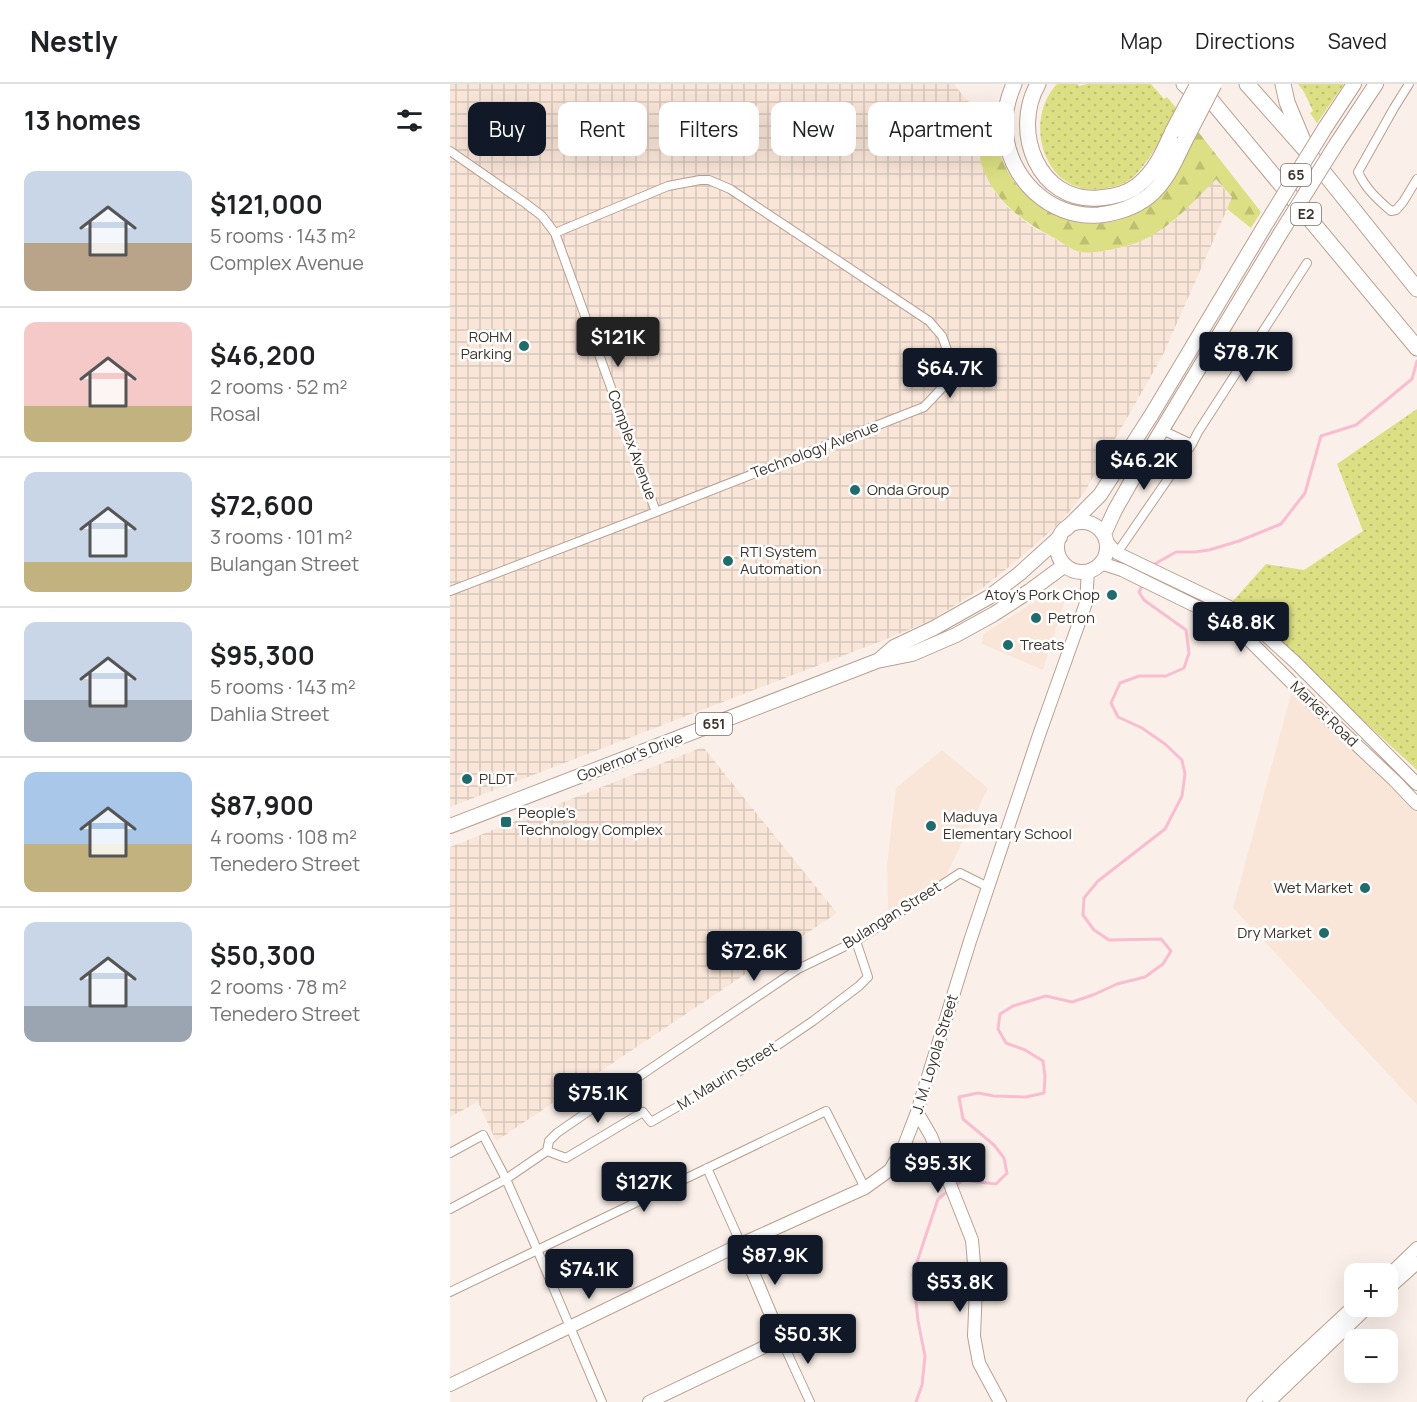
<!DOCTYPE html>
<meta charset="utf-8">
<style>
:root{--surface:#fff;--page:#f2f2f2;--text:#202124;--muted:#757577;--line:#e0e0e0;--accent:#111827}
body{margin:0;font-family:Manrope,sans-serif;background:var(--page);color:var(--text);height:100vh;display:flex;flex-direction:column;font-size:22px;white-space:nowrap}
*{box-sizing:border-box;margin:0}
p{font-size:20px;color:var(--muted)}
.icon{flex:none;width:33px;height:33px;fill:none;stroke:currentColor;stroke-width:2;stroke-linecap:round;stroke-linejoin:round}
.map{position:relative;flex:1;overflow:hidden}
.side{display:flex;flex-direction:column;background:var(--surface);width:450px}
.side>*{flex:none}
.top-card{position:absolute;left:18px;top:18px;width:570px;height:54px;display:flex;gap:12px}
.fabs{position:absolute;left:894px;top:1179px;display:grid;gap:12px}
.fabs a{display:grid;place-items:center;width:54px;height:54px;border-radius:12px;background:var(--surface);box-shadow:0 6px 24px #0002;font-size:30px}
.price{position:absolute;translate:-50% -51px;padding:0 14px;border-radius:6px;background:var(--accent);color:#fff;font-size:20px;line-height:39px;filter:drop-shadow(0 2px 3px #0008)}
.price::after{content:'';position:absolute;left:50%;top:36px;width:18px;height:14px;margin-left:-9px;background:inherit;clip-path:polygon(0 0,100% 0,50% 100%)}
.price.active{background:#222;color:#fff}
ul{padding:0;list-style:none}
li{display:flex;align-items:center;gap:18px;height:150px;padding:0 24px}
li+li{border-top:2px solid var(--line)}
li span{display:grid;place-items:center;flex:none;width:168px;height:120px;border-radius:12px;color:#555}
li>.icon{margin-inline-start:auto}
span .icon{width:72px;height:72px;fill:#fffc;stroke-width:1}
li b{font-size:26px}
h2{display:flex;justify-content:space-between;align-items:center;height:72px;padding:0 24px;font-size:26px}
.tag{padding:0 21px;border-radius:12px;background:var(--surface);box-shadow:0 6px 24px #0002;font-size:21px;line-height:54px}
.tag.active{background:var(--accent);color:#fff}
header{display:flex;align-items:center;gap:36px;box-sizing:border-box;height:84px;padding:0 30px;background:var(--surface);border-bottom:2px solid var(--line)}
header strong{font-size:28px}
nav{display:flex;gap:33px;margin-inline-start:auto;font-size:21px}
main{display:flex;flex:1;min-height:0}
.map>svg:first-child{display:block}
.built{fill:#fae6d9}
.industrial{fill:url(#industrial-grid)}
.grass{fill:url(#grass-dots)}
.forest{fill:url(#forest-firs)}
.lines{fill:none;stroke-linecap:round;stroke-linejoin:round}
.stream{stroke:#f9bdd2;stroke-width:3}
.minor-casing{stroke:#b99f90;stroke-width:10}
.secondary-casing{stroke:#b99f90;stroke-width:14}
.trunk-casing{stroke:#b99f90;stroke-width:16}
.motorway-casing{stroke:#b99f90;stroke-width:17}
.minor{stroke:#fff;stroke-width:8}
.secondary{stroke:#fff;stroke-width:12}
.trunk{stroke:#fff;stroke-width:14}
.motorway{stroke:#fff;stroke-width:15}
.trunk-bridge-casing{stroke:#b99f90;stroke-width:16;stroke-linecap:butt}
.motorway-bridge-casing{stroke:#b99f90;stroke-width:17;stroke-linecap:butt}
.trunk-bridge{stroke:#fff;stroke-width:14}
.motorway-bridge{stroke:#fff;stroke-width:15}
.poi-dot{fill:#206c6d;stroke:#fff;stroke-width:2}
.labels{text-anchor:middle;stroke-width:5;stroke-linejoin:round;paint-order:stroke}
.shield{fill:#fff;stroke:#77706c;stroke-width:1.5}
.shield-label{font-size:14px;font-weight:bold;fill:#3d332d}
.poi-label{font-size:15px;fill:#3d332d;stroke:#fff;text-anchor:start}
.street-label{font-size:15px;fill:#3d332d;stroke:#fff}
</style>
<header>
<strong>Nestly</strong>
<nav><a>Map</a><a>Directions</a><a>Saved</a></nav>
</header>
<main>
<section class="side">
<h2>13 homes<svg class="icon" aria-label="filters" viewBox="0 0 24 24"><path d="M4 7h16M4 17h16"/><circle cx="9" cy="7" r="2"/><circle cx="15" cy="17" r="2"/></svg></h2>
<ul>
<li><span style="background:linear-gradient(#c9d6e8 60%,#b9a48a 0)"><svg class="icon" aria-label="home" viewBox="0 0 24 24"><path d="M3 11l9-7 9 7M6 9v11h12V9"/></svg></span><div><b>$121,000</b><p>5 rooms · 143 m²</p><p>Complex Avenue</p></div></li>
<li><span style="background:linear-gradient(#f6c9c9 70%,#c2b280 0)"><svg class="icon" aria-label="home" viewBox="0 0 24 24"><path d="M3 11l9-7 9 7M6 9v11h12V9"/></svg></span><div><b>$46,200</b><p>2 rooms · 52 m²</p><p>Rosal</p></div></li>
<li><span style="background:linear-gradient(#c9d6e8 75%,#c2b280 0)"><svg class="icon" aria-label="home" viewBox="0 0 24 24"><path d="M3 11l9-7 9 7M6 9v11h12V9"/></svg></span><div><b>$72,600</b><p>3 rooms · 101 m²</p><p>Bulangan Street</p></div></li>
<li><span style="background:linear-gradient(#c9d6e8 65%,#9aa5b1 0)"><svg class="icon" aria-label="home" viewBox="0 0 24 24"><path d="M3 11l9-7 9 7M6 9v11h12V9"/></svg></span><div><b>$95,300</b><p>5 rooms · 143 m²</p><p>Dahlia Street</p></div></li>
<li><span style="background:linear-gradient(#a9c7e8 60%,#c2b280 0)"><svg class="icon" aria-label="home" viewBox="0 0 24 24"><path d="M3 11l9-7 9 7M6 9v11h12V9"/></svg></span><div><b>$87,900</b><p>4 rooms · 108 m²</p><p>Tenedero Street</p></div></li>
<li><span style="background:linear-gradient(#c9d6e8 70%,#9aa5b1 0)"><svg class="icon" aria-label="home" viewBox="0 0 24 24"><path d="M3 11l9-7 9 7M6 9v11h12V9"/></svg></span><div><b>$50,300</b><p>2 rooms · 78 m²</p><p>Tenedero Street</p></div></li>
</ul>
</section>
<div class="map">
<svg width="967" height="1318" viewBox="0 0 967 1318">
<defs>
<pattern id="industrial-grid" width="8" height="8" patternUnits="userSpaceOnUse" patternTransform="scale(1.5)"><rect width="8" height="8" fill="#fae6d9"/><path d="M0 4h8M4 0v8" fill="none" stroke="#d7c6bb"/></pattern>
<pattern id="grass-dots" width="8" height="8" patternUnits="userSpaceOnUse" patternTransform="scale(1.5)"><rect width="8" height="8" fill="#dcdf83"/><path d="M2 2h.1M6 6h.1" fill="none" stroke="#bec071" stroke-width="1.8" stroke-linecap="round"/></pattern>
<pattern id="forest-firs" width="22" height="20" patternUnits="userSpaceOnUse" patternTransform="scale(1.5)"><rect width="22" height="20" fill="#dcdf83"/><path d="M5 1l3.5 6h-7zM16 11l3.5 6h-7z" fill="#bec071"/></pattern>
</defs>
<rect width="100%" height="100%" fill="#fbf0e9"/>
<path class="built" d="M604,506L616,512L593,586L532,560L533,550Z
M842,606L967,729V1021L783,824Z
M492,666L538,704L495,794L440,832L438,823L437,780L446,704Z"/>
<path class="industrial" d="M0,0H504L514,13L530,29L531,77L546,109L556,122L581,142L629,168L657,167L681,161L711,146L724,137L766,95L782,114L712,273L634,409L610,439L564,479L534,503L480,537L439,554L0,723Z
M253,663L387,829L46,1057L28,1018L0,1033V763Z"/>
<path class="grass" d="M607,0H628L629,2L637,0H701L714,15L717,13L728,26C717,45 698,81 681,95C673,101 662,104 651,105C594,112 572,37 607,0Z
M848,0H894L867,39L860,29L863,27L854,8Z
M967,325V686L783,517L816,480L854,486L913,447L887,380Z"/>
<path class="forest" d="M547,24C545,43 546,64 555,82C564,101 575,111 591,122C596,125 602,129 607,132C641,148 683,138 709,113C728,95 736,68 746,45L811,128L801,144L777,125L782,113L766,95C740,121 716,150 680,161C667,165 643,170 630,168C622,166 613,159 606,155C572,137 544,118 531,79C528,67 530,42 530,29Z"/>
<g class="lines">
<path class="stream" d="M703,481L726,468H745L759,466L789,457L831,440L855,409L871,352L906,341L962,295L967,277
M505,1102L513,1096L546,1100L557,1089L554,1074L544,1061L513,1035L509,1013L528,1009L544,1012L576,1013L594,1009L595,992L593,977L575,966L556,959L548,945L550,930L563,922L596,912L622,918L643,911L667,900L695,893L713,880L721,867L711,855L659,856L644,846L633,831L634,814L648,797L715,745L732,712L735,690L732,676L715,660L692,644L668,633L661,619L670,599L689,592H716L734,584L739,569L736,546L694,516L689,508L693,500
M466,1318L472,1301L475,1272L468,1237L463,1190L488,1115L498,1107"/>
<defs>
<path id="minor" d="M959,0L944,24L908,88C916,105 927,115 941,127L946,126L953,118L967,95
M0,67L75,119L92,132L105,149L206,428
M712,346L742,360L748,348L857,179
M667,469L742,360
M0,507L206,428L474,323L492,304L499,284L497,266L492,252L479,237L280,105L259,96H250L218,102L105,149
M97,1067L116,1074L193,1028L201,1038L288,988L363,937L409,902L418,893L406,857
M0,1069L33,1051L56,1095L83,1156L152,1318
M257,1084L291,1160
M0,1125L56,1095L97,1067L99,1057L107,1049L172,1004L348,885L406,857L510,789L538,803
M0,1208L376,1027L415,1104
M331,1255L360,1318"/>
<path id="secondary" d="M657,458L667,469L790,528L845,578L967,700
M651,479L672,486L774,536L789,546L862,619L944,696L967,720
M467,1028L481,1052L522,1156L526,1203L524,1252L529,1279L550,1318
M938,1192L967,1164
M938,1205L967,1179
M0,1301L291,1160L415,1104L440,1086L454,1062L467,1028L520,857L589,651L636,519L638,487
M199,1318L331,1255L291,1160
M803,1318L834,1287L904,1222
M819,1318L919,1222"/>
<path id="trunk" d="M875,44L904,0
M887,59L926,0
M607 463a25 25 0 1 1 50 0a25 25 0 1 1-50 0Z
M616,445L650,411L702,330L817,138
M654,450L665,426L690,382L830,150
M429,576L444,563L484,544L539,513L569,490L610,453
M0,742L427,577L462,570L506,551L544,530L581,506L615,481"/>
<path id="motorway" d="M564,0C558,14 554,29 555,44C557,93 599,135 649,131C667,129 685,123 699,112C716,98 725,77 734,58
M588,0C561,47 588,119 649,114C662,113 677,110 688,101C705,88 714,67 723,47
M734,0L752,15
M797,0L859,70L967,205
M833,0L837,18L854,59
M750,3L967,264"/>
</defs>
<use href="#minor" class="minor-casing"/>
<use href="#secondary" class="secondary-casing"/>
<use href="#trunk" class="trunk-casing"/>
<use href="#motorway" class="motorway-casing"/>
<use href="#minor" class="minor"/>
<use href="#secondary" class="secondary"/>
<use href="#trunk" class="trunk"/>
<use href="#motorway" class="motorway"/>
<defs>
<path id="trunk-bridge" d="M817,138L875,44
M830,150L887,59"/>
<path id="motorway-bridge" d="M723,47L748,0
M734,58L764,0"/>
</defs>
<use href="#trunk-bridge" class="trunk-bridge-casing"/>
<use href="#motorway-bridge" class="motorway-bridge-casing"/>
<use href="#trunk-bridge" class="trunk-bridge"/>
<use href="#motorway-bridge" class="motorway-bridge"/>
</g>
<g class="poi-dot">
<circle cx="74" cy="262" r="6"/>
<circle cx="405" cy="406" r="6"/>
<circle cx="278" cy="477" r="6"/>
<circle cx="662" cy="511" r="6"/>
<circle cx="586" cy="534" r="6"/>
<circle cx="558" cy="561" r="6"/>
<circle cx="17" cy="695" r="6"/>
<rect x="50" y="732" width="12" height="12" rx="3"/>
<circle cx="481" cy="742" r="6"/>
<circle cx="915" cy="804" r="6"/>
<circle cx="874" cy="849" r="6"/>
</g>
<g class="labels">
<g class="shield">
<rect x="831" y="80" width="30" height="22" rx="4.5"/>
<rect x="841" y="119" width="30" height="22" rx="4.5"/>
<rect x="246" y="629" width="36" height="22" rx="4.5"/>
</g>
<g class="shield-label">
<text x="846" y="96">65</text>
<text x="856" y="135">E2</text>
<text x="264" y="645">651</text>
</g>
<g class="poi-label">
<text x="62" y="258" text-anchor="end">ROHM<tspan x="62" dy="17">Parking</tspan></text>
<text x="417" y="411">Onda Group</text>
<text x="290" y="473">RTI System<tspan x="290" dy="17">Automation</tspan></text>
<text x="650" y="516" text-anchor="end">Atoy's Pork Chop</text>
<text x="598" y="539">Petron</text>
<text x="570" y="566">Treats</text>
<text x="29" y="700">PLDT</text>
<text x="68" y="734">People's<tspan x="68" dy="17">Technology Complex</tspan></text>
<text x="493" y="738">Maduya<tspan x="493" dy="17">Elementary School</tspan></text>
<text x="903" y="809" text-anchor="end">Wet Market</text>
<text x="862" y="854" text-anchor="end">Dry Market</text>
</g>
<g class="street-label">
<text transform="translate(182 361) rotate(70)" y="5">Complex Avenue</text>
<text transform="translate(365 366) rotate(-21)" y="5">Technology Avenue</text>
<text transform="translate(874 630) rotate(44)" y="5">Market Road</text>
<text transform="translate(180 673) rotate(-21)" y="5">Governor's Drive</text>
<text transform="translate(442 831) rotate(-32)" y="5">Bulangan Street</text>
<text transform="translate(485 970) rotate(-73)" y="5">J. M. Loyola Street</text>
<text transform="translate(277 992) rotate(-32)" y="5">M. Maurin Street</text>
</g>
</g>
</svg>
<div class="fabs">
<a>+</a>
<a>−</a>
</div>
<b class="price active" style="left:168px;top:284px">$121K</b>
<b class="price" style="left:796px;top:299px">$78.7K</b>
<b class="price" style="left:500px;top:315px">$64.7K</b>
<b class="price" style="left:694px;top:407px">$46.2K</b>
<b class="price" style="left:791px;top:569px">$48.8K</b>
<b class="price" style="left:304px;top:898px">$72.6K</b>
<b class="price" style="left:148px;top:1040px">$75.1K</b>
<b class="price" style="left:488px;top:1110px">$95.3K</b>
<b class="price" style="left:194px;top:1129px">$127K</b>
<b class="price" style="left:325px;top:1202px">$87.9K</b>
<b class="price" style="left:139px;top:1216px">$74.1K</b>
<b class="price" style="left:510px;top:1229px">$53.8K</b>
<b class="price" style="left:358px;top:1281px">$50.3K</b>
<div class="top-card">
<a class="tag active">Buy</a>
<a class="tag">Rent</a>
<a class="tag">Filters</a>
<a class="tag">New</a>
<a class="tag">Apartment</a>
</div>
</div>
</main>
